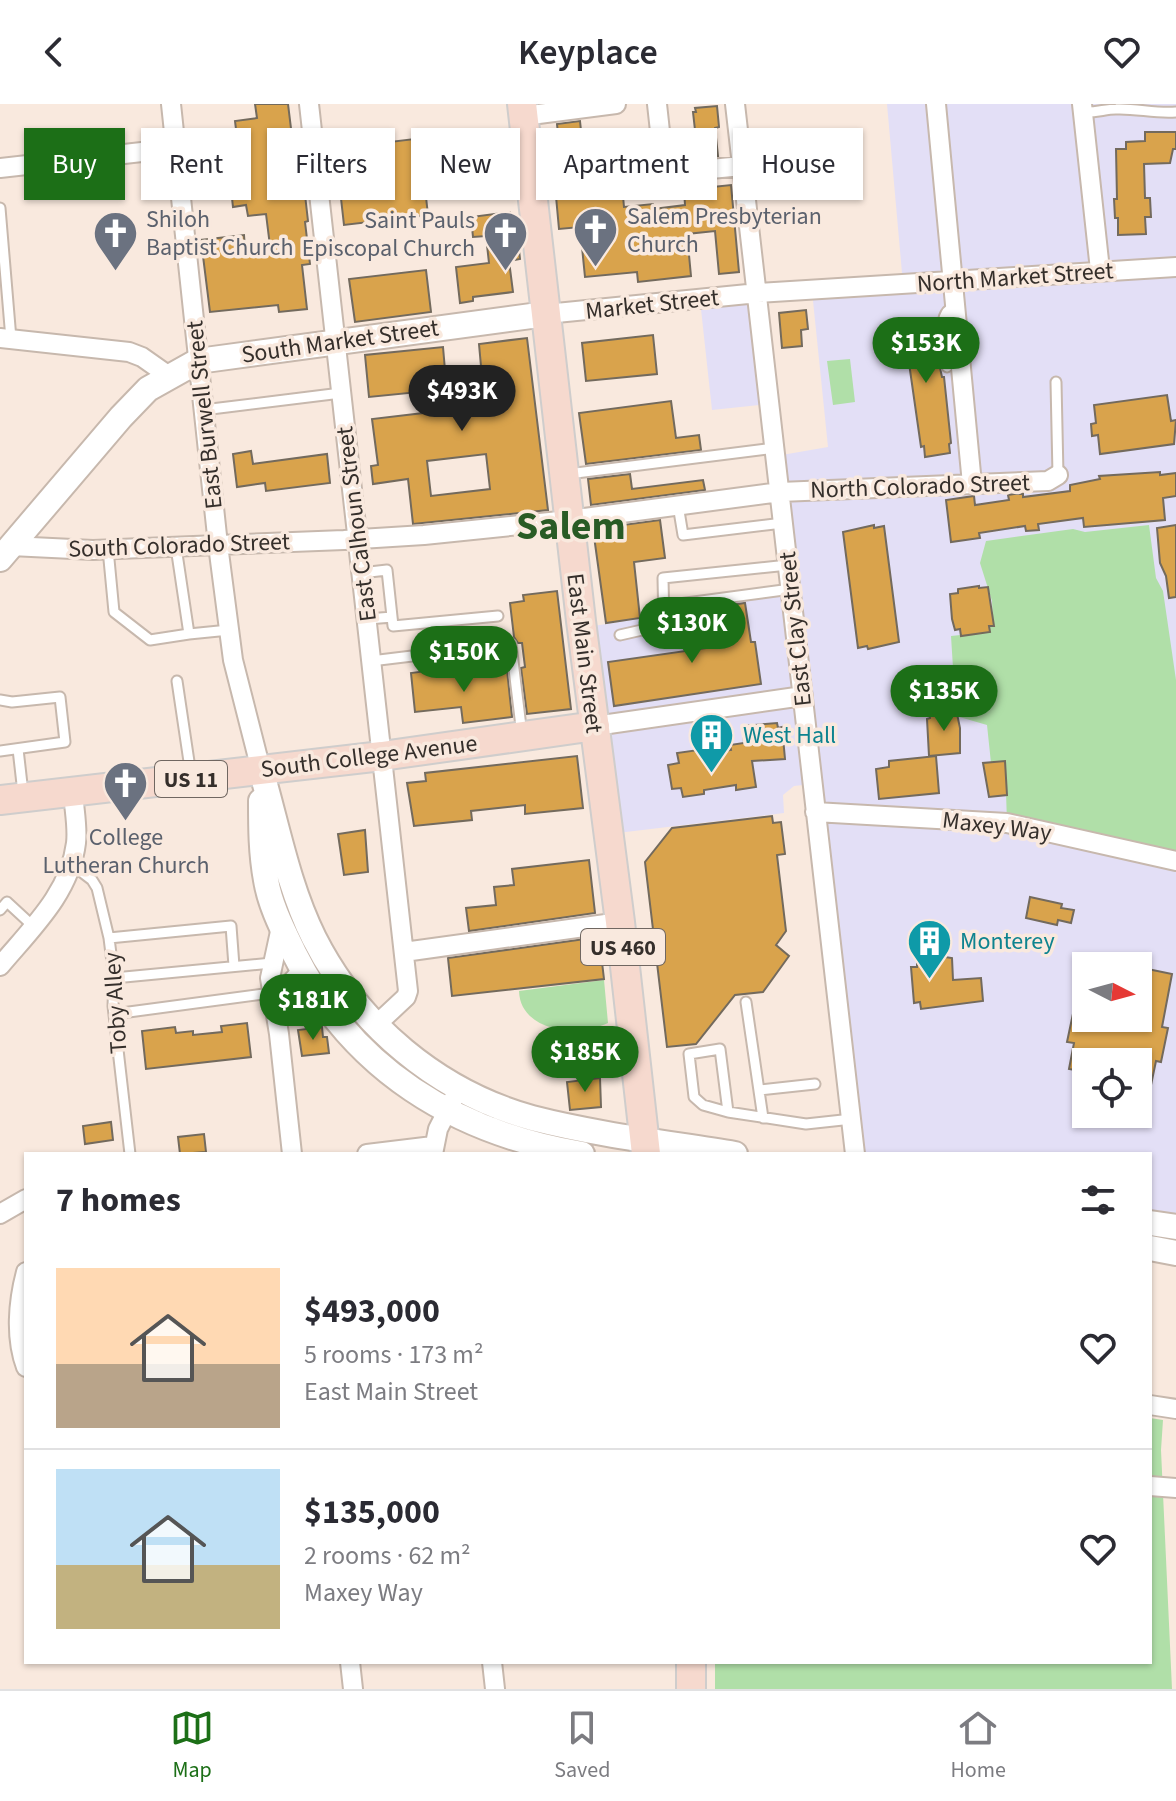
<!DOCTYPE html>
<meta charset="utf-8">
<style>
:root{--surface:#fff;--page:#f7f7f7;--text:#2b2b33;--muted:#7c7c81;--line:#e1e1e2;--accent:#1c6f17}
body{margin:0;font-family:"Source Sans 3",sans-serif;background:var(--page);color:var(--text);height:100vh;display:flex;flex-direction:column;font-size:30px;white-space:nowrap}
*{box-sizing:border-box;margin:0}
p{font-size:26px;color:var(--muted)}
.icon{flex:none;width:44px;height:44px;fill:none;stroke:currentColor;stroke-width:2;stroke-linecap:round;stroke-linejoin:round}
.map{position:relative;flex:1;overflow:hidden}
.details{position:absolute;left:24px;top:1048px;width:1128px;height:512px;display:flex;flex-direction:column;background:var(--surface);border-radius:0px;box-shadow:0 2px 6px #0004}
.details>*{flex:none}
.banner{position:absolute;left:24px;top:24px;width:1128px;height:72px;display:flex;gap:16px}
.needle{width:52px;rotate:96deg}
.tools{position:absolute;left:1072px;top:848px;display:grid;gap:16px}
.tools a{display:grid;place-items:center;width:80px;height:80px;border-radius:0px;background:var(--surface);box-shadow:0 2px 6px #0004;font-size:40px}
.price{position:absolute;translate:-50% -68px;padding:0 18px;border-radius:28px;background:var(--accent);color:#fff;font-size:26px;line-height:52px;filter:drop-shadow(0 2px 4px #0008)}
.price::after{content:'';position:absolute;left:50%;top:48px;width:24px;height:18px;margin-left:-12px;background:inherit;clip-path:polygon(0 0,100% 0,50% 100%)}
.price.current{background:#222;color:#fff}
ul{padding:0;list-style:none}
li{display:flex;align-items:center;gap:24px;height:200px;padding:0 32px}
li+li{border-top:2px solid var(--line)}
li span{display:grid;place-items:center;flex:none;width:224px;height:160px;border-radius:0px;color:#555}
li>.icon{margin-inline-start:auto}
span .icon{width:96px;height:96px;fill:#fffc;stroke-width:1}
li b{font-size:34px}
h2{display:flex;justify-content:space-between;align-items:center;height:96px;padding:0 32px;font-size:34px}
.tag{padding:0 28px;border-radius:0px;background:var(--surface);box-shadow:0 2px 6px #0004;font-size:28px;line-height:72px}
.tag.current{background:var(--accent);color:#fff}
header{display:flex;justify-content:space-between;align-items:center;height:104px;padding:0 32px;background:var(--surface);font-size:36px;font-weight:600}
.tab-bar{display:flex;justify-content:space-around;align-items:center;height:112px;border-top:2px solid var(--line);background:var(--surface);font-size:22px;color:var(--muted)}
.tab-bar a{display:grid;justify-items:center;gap:4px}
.tab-bar .current{color:var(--accent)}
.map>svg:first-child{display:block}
.education{fill:#e3dff6;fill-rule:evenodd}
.green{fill:#b0dfa8}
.building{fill:#d9a34c;stroke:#736a5d;stroke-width:2;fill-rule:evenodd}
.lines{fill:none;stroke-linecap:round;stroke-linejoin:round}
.lane-casing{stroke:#c7b8ad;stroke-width:13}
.street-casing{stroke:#c7b8ad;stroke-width:22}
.secondary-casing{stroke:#c7b8ad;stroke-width:28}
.primary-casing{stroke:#cfcdcc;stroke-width:32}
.lane{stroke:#fff;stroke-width:9}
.street{stroke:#fff;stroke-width:18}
.secondary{stroke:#fff;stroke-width:24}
.primary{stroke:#f6d9ce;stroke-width:28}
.labels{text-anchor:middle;stroke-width:7;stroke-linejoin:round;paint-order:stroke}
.shield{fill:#f9e9de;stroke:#706761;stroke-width:2}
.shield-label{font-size:22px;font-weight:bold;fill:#352f2b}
.worship-label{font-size:24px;fill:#5b616d;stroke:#f9e9de;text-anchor:start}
.street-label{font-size:24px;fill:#352f2b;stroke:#f9e9de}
.culture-label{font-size:24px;fill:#0d838f;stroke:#f9e9de;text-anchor:start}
.town-label{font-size:40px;font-weight:bold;fill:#295b25;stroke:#f9e9de}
</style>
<header><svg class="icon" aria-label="back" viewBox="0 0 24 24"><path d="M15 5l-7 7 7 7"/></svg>Keyplace<svg class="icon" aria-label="heart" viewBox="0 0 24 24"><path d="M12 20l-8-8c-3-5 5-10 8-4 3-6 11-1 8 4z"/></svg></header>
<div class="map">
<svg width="1176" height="1585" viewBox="0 0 1176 1585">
<rect width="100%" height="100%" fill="#f9e9de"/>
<path class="education" d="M887,0H1176V1123L1150,1119V1050H855L812,680L794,682L783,691L784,709L609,730L581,524L643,514L642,505L777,493L791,488L776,352L828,343L812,187L903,180ZM1086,862H1138V914H1086ZM1086,958H1138V1010H1086Z
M758,189L770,300L712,306L700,196Z"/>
<path class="green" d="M850,255L855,298L833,301L827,257Z
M1149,421L1156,474L1163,487L1176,576V748L1007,719L1005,657L991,659L987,621L956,612L951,532L989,528V522L993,521L992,497L980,459L986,437L1073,425L1085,428Z
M604,876L608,919C598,923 587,928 576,927C551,927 520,917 519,887Z
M1150,1314L1163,1316L1161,1346L1172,1585H715V1558H1150Z"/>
<path class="building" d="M255,0H288L295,57L301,56L308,117L305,118L310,160L302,161L307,205L279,208L278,201L210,208L201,136L244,131L245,145L270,142L266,110L248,112L246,101L233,103L229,67L241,66L235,17L257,14Z
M717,2L719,23L715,24L718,52L686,55L684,40L694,39L693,36L696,35L693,8H696L695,4Z
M580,17L583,46L619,42L620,58L640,56L642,71L616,75L619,93L623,92L624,103L653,100V105L685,101L684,86L731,81L739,168L719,170L715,127L687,130L691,172L638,178L637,168L585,173L580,123L559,125L552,49H560L557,20Z
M1145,28H1176V45H1173L1170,59L1144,60L1145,94H1150L1151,113H1145L1146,130L1118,131V114H1115L1114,95H1117L1116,45H1126V38L1145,37Z
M431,33L435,64L423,66L428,111L344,121L337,59L341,58L339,44Z
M510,108L513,129L517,128L520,155L509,157L513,188L473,193V197L460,199L456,163L489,159L486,132L473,133L471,113Z
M426,166L431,208L355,218L349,175Z
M806,206L808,225L801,226L802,242L782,244L779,209Z
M932,216L940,264L942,273H944L951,339L949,340L950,349L925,353L924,342L921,343L907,245L895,247L892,224L904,223L903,220Z
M653,231L657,270L586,277L582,239Z
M527,234L548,406L413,420L408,375L373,380L371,362L378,361L372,315L440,307L438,286L369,293L365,251L443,243L445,266L481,262L479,240ZM486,350L490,385L431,392L427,357Z
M1167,291L1171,317L1176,316L1174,340L1100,350L1098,331L1092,332L1091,320L1096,319L1094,301Z
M671,297L676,334L699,331L701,346L586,360L579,309Z
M251,347L253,360L327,350L330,379L266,387L265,379L237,383L233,350Z
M1160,368V371L1176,369V392L1163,394L1165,416L1084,423L1083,414L1038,420L1039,426L1026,427L1025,422L979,429L980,434L951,438L946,396L974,392L975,401L1009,396L1008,391L1014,390H1023V393L1070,387V381L1100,375L1099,372Z
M630,370L632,385L703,376L705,386L591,401L588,375Z
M660,416L665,454L634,458L640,514L606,519L593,425Z
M874,421V424L884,422L899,538L868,545L867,542L858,544L843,428Z
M1176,421V493L1169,494L1166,472L1160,459L1157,424Z
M979,482V484L988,483L994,522H989L990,528L961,532L960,525L955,526L952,515L950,490L958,489V485Z
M557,487L571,605L527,610L521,564L525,563L522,539H518L514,533L510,499L524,497L523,491Z
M745,499L751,538H755L761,580L614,602L608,558L714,543L709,504Z
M441,565L442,573L507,566L512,613L463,619L461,603L415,608L411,569Z
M956,605L960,624V649L929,652L927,615L930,614L929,607Z
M777,619L778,624L782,623L785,655L752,657L756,683L736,686V681L704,686V690L683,693L681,684L672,685L668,661L679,659L677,649L698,646L699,651L731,646L730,641L744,639L743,622Z
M577,652L583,704L525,710V701L471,707L472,716L414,722L407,679L426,677L425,669Z
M936,652L939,689L879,695L876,665L889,663V657Z
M1005,657L1007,691L989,693L983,659Z
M772,712L773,719L781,718L785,750L777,751L786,827L776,841L789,852L763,888L735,891L696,940L667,943L645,758L672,724Z
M365,726L368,768L344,771L338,730Z
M589,756L595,809L469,827L466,804L496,801L494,783L514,781L512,765Z
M1030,793L1062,800L1061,804L1074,806L1071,819L1058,816L1057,821L1026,814Z
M599,833L604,875L452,892L448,854Z
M945,853L952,854L953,876L981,874L983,897L921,905L920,898L914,899L911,863H917V855Z
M1138,863L1172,870L1162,923L1168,924L1161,958L1156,957L1151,981L1138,978V958H1086V968L1069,965L1074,939L1067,938L1074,905L1086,907V914H1138Z
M247,919L251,953L146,965L142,927L175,923L176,929L193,927V931L222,928L221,922Z
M322,923L323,933H327L329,949L302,952L298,926Z
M600,974L601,1003L570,1006L567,978Z
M111,1018L113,1036L85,1040L83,1022Z
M204,1030L206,1048L180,1050L178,1033Z"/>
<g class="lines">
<defs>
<path id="lane" d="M1083,8C1096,9 1105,5 1116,5C1136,4 1156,10 1176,8
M0,104L11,235
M947,263C946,247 933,205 957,203
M1056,278L1058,371
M203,306L341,289
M568,370L775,344
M678,401L683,431L783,419
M108,445L114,508L150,536L189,530L176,443
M361,469L387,466L393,522L498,512
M664,502L791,485
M368,515L392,513
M189,530L229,526
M620,531L664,521L663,474L788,461
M371,557L511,540L522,631
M177,577L191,671
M0,596L12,598L60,593L65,638L0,647
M18,645L23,689
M71,760L92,776L97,784L109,834L114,874L113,902L130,1050
M0,806L7,798L33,822
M109,834L231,822L234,862
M114,874L272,859
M746,898L763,1014
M114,910L271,889
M760,986L815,980
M728,1008L720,945L689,950L694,993L703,1001L728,1008L806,1020L852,1015"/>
<path id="street" d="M171,0L218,441L233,556L261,666
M309,0L408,887L406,893L376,921
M657,0L664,64L669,69L742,62
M735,0L855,1050
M936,0L972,380
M1082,0L1100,166
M523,12L616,0
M0,64L177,44
M546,210L758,189L1176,163
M0,234L129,248L142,253L169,272
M11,442L93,446L344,436L424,431L569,416L780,388L1048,377L1058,371
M595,622L803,592
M815,708L1007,719L1176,757
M281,823L270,874L279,930L292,1050
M404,848L620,818
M0,862C31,825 70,789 76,739C78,723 74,705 73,688
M279,911C283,892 287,879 303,867
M367,1050L433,1042
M433,1050L438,1025L459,984
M0,1110L26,1095
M26,1168C18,1198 15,1234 26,1263
M1150,1301L1176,1305
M1150,1382L1176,1384
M350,1558L353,1585
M492,1558L495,1585"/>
<path id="secondary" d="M0,455L121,313L148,285L198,257L546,210
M261,666C277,721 288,782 314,834C358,921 438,988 532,1014C598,1031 668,1039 735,1050
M261,697C261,723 261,749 266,776C270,801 283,826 294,849C352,966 456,1029 582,1050
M1150,1119L1176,1123
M1150,1144L1176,1149"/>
<path id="primary" d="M522,0L581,517L620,818L646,1050
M0,696L382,652L595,622
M691,1558V1585"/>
</defs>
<use href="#lane" class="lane-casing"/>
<use href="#street" class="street-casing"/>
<use href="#secondary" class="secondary-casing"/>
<use href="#primary" class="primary-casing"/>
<use href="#lane" class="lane"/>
<use href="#street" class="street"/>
<use href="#secondary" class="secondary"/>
<use href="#primary" class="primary"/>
</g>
<defs>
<symbol id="church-pin" viewBox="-11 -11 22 30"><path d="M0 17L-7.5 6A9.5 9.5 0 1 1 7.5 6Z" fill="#6b7280" stroke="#f9e9de"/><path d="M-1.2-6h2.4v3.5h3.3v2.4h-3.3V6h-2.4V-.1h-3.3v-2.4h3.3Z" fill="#fff"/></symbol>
<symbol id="building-pin" viewBox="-11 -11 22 30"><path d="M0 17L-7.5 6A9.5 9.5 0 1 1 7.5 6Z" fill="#0f9aa8" stroke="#f9e9de"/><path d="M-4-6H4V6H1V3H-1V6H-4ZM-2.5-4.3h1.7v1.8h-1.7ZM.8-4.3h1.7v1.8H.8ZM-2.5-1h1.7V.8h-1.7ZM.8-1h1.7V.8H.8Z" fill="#fff"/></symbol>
</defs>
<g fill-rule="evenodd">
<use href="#church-pin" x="570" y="100" width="51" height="69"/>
<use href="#church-pin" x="90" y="104" width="51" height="69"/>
<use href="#church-pin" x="480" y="104" width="51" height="69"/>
<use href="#building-pin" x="686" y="606" width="51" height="69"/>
<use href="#church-pin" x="100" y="654" width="51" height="69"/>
<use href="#building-pin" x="904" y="812" width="51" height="69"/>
</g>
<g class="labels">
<g class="shield">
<rect x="155" y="657" width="72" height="36" rx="6"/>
<rect x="581" y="825" width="84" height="36" rx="6"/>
</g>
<g class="shield-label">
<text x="191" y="683">US 11</text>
<text x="623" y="851">US 460</text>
</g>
<g class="worship-label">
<text x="627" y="120">Salem Presbyterian<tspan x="627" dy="28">Church</tspan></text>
<text x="146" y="123">Shiloh<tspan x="146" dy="28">Baptist Church</tspan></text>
<text x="475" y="124" text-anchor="end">Saint Pauls<tspan x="475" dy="28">Episcopal Church</tspan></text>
<text x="126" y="741" text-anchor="middle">College<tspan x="126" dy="28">Lutheran Church</tspan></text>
</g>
<g class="street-label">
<text transform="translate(1015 173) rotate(-4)" y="8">North Market Street</text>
<text transform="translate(652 200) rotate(-6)" y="8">Market Street</text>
<text transform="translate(340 237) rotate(-8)" y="8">South Market Street</text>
<text transform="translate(204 311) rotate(-96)" y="8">East Burwell Street</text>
<text transform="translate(920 382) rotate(-2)" y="8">North Colorado Street</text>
<text transform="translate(356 420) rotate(-97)" y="8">East Calhoun Street</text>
<text transform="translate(179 441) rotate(-2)" y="8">South Colorado Street</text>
<text transform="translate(795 525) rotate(-96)" y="8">East Clay Street</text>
<text transform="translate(585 549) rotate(83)" y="8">East Main Street</text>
<text transform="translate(369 652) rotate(-7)" y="8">South College Avenue</text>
<text transform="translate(997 722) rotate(7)" y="8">Maxey Way</text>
<text transform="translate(115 899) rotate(-94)" y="8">Toby Alley</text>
</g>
<g class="culture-label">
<text x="743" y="639">West Hall</text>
<text x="960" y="845">Monterey</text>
</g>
<g class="town-label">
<text x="571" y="435">Salem</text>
</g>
</g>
</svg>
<div class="tools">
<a><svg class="needle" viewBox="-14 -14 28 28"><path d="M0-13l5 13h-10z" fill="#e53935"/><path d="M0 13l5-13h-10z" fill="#7c7c81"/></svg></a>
<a><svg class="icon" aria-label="locate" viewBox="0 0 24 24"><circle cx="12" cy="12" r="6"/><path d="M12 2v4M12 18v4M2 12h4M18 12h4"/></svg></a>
</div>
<b class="price" style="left:926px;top:281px">$153K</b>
<b class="price current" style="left:462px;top:329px">$493K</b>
<b class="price" style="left:692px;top:561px">$130K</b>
<b class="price" style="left:464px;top:590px">$150K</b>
<b class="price" style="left:944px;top:629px">$135K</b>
<b class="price" style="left:313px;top:938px">$181K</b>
<b class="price" style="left:585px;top:990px">$185K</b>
<div class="banner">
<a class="tag current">Buy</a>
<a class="tag">Rent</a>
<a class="tag">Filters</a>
<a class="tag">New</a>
<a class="tag">Apartment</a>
<a class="tag">House</a>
</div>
<section class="details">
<h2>7 homes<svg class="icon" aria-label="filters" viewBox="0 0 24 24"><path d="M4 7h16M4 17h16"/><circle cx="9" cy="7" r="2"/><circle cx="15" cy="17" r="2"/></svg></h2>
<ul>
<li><span style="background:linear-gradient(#ffd9b3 60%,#b9a48a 0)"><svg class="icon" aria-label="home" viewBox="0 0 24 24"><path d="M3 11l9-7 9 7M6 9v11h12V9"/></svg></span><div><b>$493,000</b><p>5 rooms · 173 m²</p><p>East Main Street</p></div><svg class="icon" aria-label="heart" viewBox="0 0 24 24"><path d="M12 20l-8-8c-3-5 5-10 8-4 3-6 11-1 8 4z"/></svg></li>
<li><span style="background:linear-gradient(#bfe0f5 60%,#c2b280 0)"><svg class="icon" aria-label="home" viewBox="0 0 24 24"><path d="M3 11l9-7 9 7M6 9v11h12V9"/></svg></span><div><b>$135,000</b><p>2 rooms · 62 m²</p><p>Maxey Way</p></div><svg class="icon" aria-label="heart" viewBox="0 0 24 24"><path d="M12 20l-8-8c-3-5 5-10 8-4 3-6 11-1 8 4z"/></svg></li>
</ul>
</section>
</div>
<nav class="tab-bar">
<a class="current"><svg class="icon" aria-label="map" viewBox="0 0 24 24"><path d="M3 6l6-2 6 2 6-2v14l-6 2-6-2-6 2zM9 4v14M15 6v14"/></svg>Map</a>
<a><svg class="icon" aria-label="saved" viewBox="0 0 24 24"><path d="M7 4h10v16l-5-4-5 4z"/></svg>Saved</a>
<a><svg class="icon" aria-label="home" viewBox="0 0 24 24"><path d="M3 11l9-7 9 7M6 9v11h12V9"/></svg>Home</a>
</nav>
